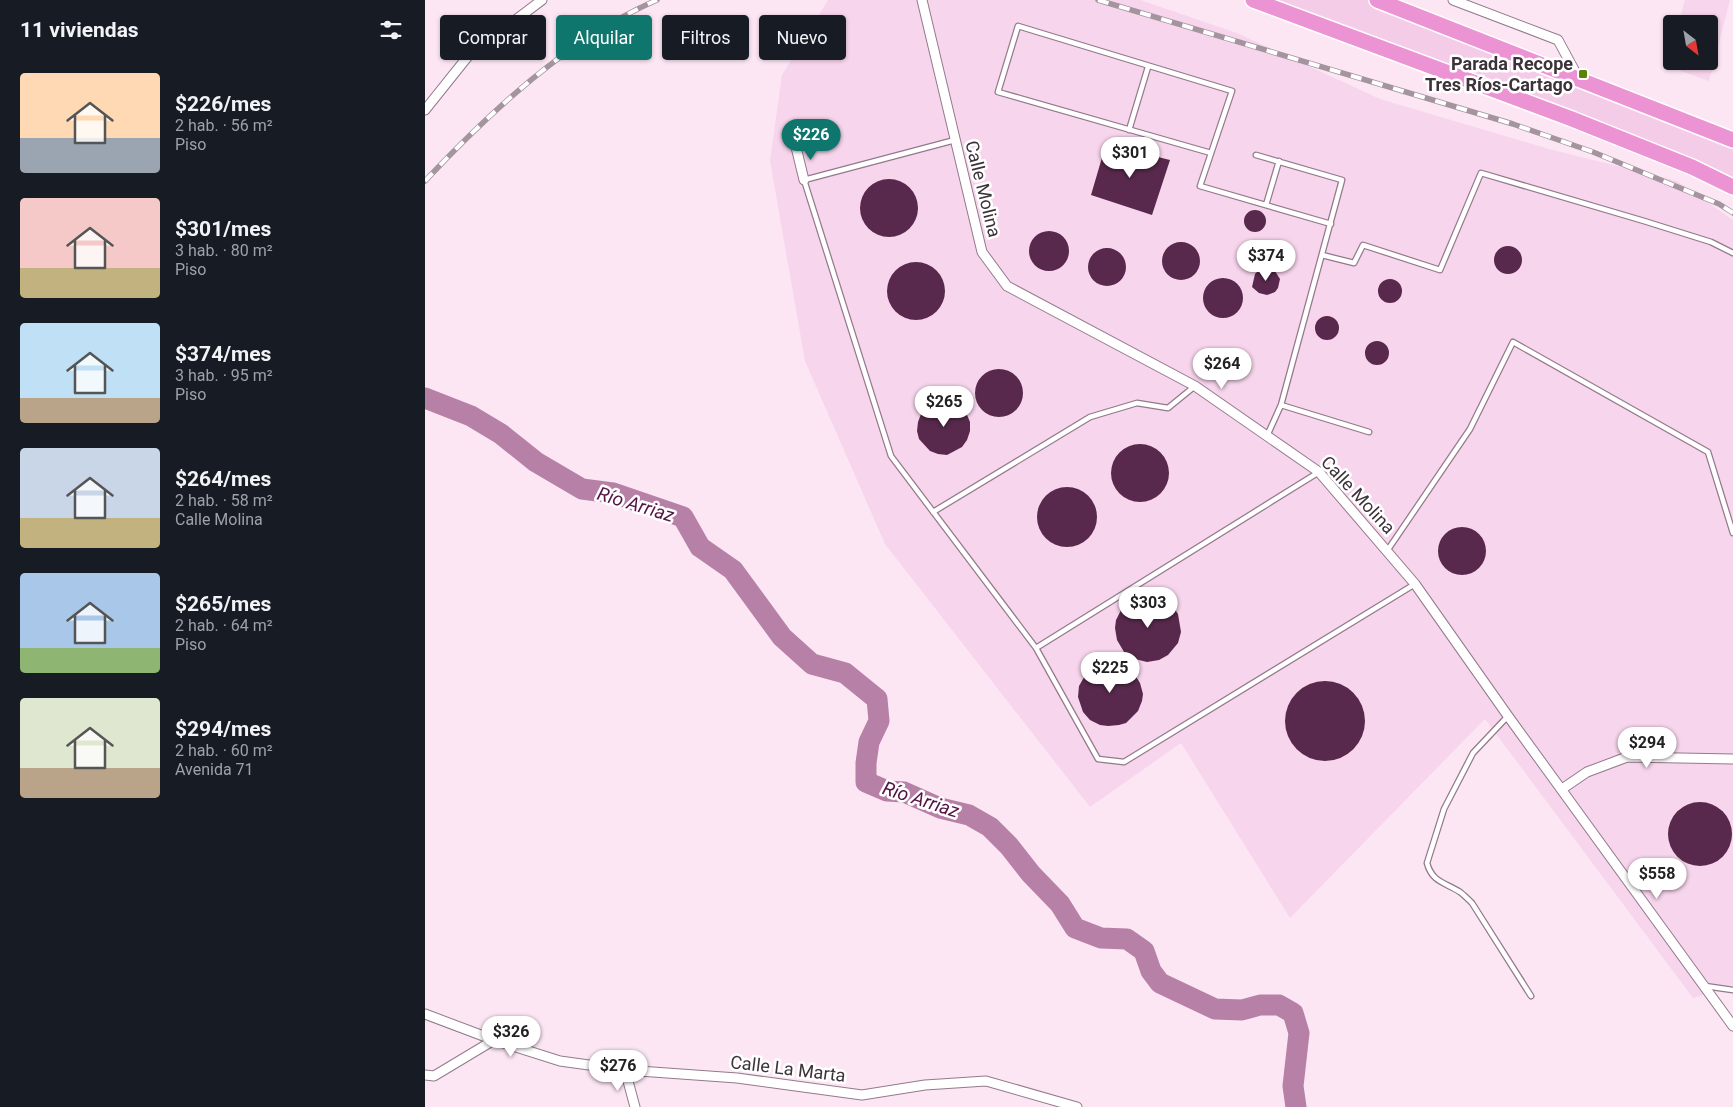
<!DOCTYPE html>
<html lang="es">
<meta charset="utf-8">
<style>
:root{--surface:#171b24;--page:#242831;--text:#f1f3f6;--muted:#9ea1a6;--accent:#0f766e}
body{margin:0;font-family:Roboto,sans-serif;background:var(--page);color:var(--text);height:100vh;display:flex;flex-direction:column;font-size:19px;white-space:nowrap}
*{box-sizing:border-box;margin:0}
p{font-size:16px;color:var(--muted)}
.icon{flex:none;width:28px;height:28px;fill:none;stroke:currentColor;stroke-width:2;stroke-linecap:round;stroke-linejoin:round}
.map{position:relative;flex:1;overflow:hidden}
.side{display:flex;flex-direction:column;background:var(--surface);width:425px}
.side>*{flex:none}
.top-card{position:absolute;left:15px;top:15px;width:475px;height:45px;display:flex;gap:10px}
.needle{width:32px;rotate:149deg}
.buttons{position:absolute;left:1238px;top:15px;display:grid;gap:10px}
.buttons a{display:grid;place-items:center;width:55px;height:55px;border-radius:5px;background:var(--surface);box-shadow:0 1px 4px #0004;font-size:25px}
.price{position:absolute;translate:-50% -42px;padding:0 11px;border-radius:18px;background:#fff;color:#222;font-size:16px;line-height:32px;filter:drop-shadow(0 1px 2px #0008)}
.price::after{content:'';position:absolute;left:50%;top:30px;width:15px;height:11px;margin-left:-8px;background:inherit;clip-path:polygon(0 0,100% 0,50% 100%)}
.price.selected{background:var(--accent);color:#fff}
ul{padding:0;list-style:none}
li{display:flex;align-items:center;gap:15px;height:125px;padding:0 20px}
li span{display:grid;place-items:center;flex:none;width:140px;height:100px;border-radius:5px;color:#555}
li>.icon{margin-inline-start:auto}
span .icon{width:60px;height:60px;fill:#fffc;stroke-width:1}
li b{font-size:21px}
h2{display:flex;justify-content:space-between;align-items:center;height:60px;padding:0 20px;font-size:21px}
.chip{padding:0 18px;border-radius:5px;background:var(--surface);box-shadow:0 1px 4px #0004;font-size:18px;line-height:45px}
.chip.selected{background:var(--accent);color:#fff}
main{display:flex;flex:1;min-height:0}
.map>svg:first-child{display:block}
.built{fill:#f7d5ec}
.green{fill:#f5cce8}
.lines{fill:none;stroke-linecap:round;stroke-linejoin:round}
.river{stroke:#b780a6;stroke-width:21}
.building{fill:#58294c}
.service-casing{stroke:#937a8b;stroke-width:7}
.minor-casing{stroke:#937a8b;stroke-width:11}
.trunk-casing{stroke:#fff;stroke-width:18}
.service{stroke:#fff;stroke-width:4.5}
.minor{stroke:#fff;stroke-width:9}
.trunk{stroke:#ec93d4;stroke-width:15}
.rail-casing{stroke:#a4949e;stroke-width:5.5}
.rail{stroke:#fff;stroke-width:4;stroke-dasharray:11;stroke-linecap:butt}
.poi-dot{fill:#5a8204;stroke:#fff;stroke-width:2}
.labels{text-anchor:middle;stroke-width:5;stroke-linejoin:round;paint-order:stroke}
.poi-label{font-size:18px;font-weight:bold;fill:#3c3239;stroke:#fff;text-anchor:end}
.street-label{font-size:18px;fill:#3c3239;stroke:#fff}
.water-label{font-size:19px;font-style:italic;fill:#541245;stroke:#fff}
</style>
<main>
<section class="side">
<h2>11 viviendas<svg class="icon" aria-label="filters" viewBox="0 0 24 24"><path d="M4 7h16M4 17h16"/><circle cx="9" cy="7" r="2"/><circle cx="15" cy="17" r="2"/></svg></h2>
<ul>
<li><span style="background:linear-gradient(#ffd9b3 65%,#9aa5b1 0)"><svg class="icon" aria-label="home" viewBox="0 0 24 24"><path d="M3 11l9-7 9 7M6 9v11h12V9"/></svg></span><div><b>$226/mes</b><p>2 hab. · 56 m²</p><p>Piso</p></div></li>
<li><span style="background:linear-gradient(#f6c9c9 70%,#c2b280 0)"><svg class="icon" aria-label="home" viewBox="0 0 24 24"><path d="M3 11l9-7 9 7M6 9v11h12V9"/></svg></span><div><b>$301/mes</b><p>3 hab. · 80 m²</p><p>Piso</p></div></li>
<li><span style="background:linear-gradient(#bfe0f5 75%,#b9a48a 0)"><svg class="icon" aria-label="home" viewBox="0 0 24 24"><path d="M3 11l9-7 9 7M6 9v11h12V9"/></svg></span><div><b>$374/mes</b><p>3 hab. · 95 m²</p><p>Piso</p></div></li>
<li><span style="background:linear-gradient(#c9d6e8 70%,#c2b280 0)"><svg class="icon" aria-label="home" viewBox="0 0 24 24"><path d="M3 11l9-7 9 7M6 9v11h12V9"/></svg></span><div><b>$264/mes</b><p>2 hab. · 58 m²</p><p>Calle Molina</p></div></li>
<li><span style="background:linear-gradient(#a9c7e8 75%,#8fb573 0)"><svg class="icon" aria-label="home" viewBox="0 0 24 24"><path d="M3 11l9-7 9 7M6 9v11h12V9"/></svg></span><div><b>$265/mes</b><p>2 hab. · 64 m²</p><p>Piso</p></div></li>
<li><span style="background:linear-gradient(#dfe7d0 70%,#b9a48a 0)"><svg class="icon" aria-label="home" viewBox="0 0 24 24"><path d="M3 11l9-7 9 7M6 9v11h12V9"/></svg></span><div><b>$294/mes</b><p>2 hab. · 60 m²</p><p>Avenida 71</p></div></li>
</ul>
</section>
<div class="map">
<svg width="1308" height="1107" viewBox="0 0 1308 1107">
<rect width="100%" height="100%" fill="#fce6f4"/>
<path class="built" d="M403,0H715L812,33L955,99L1124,149L1252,181L1308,220V985L1268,998L1060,719L865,918L756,743L665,807L460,544L380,361L345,161L357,75Z
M1260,0H1305L1284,81L1239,65L1246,44V61H1284V24H1253Z"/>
<path class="green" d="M828,0H952L1308,145V189Z"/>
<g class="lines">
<path class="river" d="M0,398L46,416L76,434L111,462L157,489L188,493L258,517L275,547L308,570L357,637L387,664L420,673L452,699L454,721L444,742L441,763V782L462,791L479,792L515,808L544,815L565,827L584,846L606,874L635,904L650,928L676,938L702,939L719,951L726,971L735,983L790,1009L817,1010L835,1005H854L868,1013L874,1033L868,1086L871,1107"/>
</g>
<path class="building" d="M681,144L745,160L727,215L666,195Z
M435 208a29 29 0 1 1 58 0a29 29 0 1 1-58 0Z
M819 221a11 11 0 1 1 22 0a11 11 0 1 1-22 0Z
M604 251a20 20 0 1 1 40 0a20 20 0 1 1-40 0Z
M737 261a19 19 0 1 1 38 0a19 19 0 1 1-38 0Z
M1069 260a14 14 0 1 1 28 0a14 14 0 1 1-28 0Z
M663 267a19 19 0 1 1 38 0a19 19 0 1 1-38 0Z
M462 291a29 29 0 1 1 58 0a29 29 0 1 1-58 0Z
M841,268L850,271L855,279L853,288L850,292L842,295L834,293L827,287L830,274L833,271Z
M778 298a20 20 0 1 1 40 0a20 20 0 1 1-40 0Z
M953 291a12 12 0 1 1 24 0a12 12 0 1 1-24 0Z
M890 328a12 12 0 1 1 24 0a12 12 0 1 1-24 0Z
M940 353a12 12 0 1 1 24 0a12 12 0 1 1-24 0Z
M550 393a24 24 0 1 1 48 0a24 24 0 1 1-48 0Z
M519,402L528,403L540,410L545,422V431L542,440L537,447L522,455L513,454L505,451L494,439L492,431L493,422L496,414L502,408L510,403Z
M686 473a29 29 0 1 1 58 0a29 29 0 1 1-58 0Z
M612 517a30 30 0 1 1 60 0a30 30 0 1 1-60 0Z
M1013 551a24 24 0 1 1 48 0a24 24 0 1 1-48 0Z
M722,595L733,597L747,605L753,614L756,632L753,643L743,655L734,660L722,662L702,657L692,640L690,628L691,620L696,610L705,601Z
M702,662L715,683L718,694L717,701L713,711L701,723L694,725L683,726L675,725L665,720L658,712L653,697L654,686L662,672L671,666L678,663Z
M860 721a40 40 0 1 1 80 0a40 40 0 1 1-80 0Z
M1243 834a32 32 0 1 1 64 0a32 32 0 1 1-64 0Z"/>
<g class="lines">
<defs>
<path id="service" d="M704,130L723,67
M530,140L379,180L466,456L611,648L673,759L699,762L990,584
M786,153L573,92L593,26L807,91L775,186L906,224
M831,155L917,180L856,405L842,436
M841,205L854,161
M897,255L929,263L938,245L1015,270L1056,173L1219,221L1286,242L1308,253
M856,405L944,432
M508,512L665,417L712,403L743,408L770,386
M962,551L1045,429L1088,342L1283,452L1308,533
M611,648L894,472
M1083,716L1048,753L1019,809L1002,863C1007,882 1019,882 1035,892C1039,895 1043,899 1047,903L1106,996
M1280,986L1308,990"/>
<path id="minor" d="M497,0L557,252L582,286L770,386L894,472L990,584L1083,716L1308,1026
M1028,0L1133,40L1154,79
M0,110L44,55L117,0
M371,147L379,180
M1137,789L1162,772L1202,757L1308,759
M0,1014L69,1040L135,1061L200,1070L312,1078L437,1095L500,1085L561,1081L652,1107
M200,1070L210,1107
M0,1075L9,1076L69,1040"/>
<path id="trunk" d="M828,0L1147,119L1267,167L1308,187
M952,0L1308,140"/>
</defs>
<use href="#service" class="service-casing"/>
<use href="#minor" class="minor-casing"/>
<use href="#trunk" class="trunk-casing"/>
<use href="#service" class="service"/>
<use href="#minor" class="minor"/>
<use href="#trunk" class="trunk"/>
<defs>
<path id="rail" d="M673,0L1088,124L1168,152L1294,204L1308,213
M0,181C65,112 144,38 232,0"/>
</defs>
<use href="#rail" class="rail-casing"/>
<use href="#rail" class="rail"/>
</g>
<rect class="poi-dot" x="1153" y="69" width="10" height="10" rx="2.5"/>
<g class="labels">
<g class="poi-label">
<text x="1148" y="70">Parada Recope<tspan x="1148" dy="21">Tres Ríos-Cartago</tspan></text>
</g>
<g class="street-label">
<text transform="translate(558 189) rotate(76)" y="6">Calle Molina</text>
<text transform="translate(933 495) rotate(47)" y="6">Calle Molina</text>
<text transform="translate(363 1069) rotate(7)" y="6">Calle La Marta</text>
</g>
<g class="water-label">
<text transform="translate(211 504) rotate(17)" y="7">Río Arriaz</text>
<text transform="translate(496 799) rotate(18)" y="7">Río Arriaz</text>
</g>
</g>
</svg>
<div class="buttons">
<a><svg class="needle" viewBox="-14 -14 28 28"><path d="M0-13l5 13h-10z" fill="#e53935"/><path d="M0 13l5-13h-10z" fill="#9ea1a6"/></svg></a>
</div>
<b class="price selected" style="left:386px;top:161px">$226</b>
<b class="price" style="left:705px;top:179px">$301</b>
<b class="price" style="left:841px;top:282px">$374</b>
<b class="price" style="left:797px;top:390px">$264</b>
<b class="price" style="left:519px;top:428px">$265</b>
<b class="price" style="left:723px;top:629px">$303</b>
<b class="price" style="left:685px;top:694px">$225</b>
<b class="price" style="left:1222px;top:769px">$294</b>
<b class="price" style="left:1232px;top:900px">$558</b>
<b class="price" style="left:86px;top:1058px">$326</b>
<b class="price" style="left:193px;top:1092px">$276</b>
<div class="top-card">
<a class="chip">Comprar</a>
<a class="chip selected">Alquilar</a>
<a class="chip">Filtros</a>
<a class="chip">Nuevo</a>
</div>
</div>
</main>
